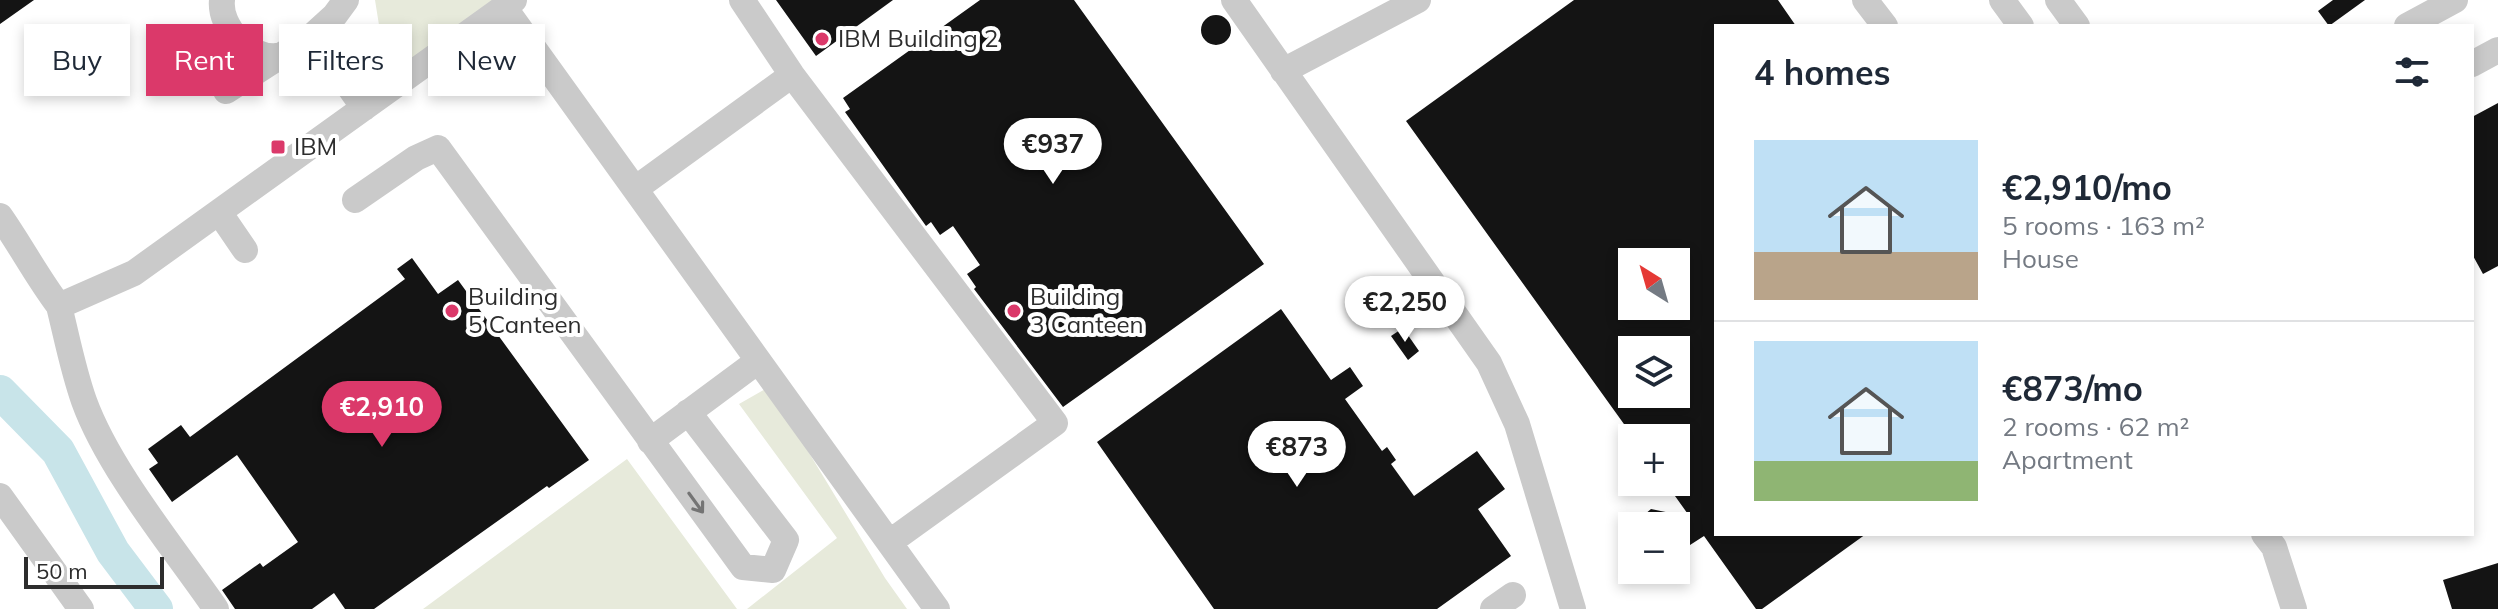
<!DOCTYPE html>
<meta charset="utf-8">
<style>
:root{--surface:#fff;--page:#f6f6f7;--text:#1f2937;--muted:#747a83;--line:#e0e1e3;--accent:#db396a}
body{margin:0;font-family:Mulish,sans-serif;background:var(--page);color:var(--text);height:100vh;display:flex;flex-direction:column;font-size:30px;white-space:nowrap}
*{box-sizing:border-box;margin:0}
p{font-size:26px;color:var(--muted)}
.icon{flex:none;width:44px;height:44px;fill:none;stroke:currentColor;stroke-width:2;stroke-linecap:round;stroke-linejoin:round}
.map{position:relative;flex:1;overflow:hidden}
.panel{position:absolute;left:1714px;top:24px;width:760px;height:512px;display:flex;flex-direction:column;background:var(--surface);border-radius:0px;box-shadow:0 4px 12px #0003}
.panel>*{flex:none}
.banner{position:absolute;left:24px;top:24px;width:760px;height:72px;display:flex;gap:16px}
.needle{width:52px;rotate:323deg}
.fabs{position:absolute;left:1618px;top:248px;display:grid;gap:16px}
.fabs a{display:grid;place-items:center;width:72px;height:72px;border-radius:0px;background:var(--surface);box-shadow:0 4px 12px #0003;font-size:40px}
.scale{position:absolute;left:24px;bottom:20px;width:140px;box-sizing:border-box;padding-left:8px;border:4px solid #2d2d2d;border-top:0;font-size:22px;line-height:28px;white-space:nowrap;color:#2d2d2d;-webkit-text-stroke:6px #fff;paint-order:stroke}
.price{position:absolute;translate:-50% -68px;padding:0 18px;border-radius:28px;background:#fff;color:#222;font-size:26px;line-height:52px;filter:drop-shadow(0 2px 4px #0008)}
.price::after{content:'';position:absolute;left:50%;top:48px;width:24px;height:18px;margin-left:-12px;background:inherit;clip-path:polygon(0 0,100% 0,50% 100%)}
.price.active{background:var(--accent);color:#fff}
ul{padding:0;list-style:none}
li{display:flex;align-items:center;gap:24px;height:200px;padding:0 40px}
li+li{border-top:2px solid var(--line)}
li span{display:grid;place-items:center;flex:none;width:224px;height:160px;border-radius:0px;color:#555}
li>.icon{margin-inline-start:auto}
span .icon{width:96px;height:96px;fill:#fffc;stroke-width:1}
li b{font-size:34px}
h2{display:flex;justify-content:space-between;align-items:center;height:96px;padding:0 40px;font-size:34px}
.chip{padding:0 28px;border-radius:0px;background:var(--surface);box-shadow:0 4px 12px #0003;font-size:28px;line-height:72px}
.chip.active{background:var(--accent);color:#fff}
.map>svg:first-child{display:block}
.green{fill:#e7eadb}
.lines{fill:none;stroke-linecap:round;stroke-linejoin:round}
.river{stroke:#c8e4e9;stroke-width:34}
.building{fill:#141414;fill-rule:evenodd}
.minor{stroke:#cacaca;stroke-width:26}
.oneway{stroke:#747474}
.poi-dot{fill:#db396a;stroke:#fff;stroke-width:3}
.labels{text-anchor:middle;stroke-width:8;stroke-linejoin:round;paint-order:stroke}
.poi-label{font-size:24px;fill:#2d2d2d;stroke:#fff;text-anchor:start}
</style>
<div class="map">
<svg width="2498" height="609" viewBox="0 0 2498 609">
<rect width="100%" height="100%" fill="#fff"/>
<path class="green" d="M375,0H495L394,72L377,75L361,43L379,25Z
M769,387L885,578L907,609H747L837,538L739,404Z
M627,459L737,609H423Z"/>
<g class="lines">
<path class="river" d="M0,392L58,451L113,552L156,609"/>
</g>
<path class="building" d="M0,0H34L0,24Z
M776,0H893L816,56Z
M980,0H1074L1264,264L1063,407L974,289L976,287L967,274L980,265L953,226L940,235L931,222L926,226L845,112L850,109L843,98Z
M1574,0H1778L1796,26H1716V534H1866L1762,609H1756L1704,536L1676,554V526H1631L1651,509L1690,517L1665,482H1676V438H1634L1406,121ZM1632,262H1676V306H1632ZM1632,350H1676V394H1632Z
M2333,0H2365L2329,26L2318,11Z
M1201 30a15 15 0 1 1 30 0a15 15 0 1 1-30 0Z
M2498,103V266L2483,274L2472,254V117Z
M412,258L438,294L458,280L589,460L549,488L547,486L374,609H345L334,593L312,609H235L222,590L260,563L263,567L298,542L237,455L172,502L149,469L158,463L148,449L181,425L190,437L405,279L397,269Z
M1281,309L1331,380L1350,367L1363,386L1345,399L1382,451L1387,447L1396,460L1391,464L1414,496L1477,451L1505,489L1478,509L1511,556L1437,609H1214L1097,442Z
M1403,328L1419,351L1408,360L1391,336Z
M2498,563V609H2452L2443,580Z"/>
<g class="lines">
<path class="minor" d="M222,0C219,27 249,59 277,56
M742,0L792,75L1055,423L890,542
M1234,0L1489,363L1517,424L1573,609
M1865,0L1885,26
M2002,0L2021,26
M2058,0L2077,26
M504,7L937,609
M2407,26L2455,0
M313,35L335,15L346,0
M2472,64L2498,50
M1283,71L1418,0
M226,91L313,35L364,108
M635,189L792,75
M355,200L416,158L438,148L743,567L773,570L786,540L688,412
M219,212L245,250
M0,216C21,246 37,277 59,306
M650,441L758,361
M0,496L81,609
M2264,534L2274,547L2294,609
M216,609C174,548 109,470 84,401C73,370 67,338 59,306L134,273L514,0
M1493,609L1513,595"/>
</g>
<defs><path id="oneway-shaft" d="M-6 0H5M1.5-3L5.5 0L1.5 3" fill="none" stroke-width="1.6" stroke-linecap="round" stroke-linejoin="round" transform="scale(2)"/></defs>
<use class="oneway" href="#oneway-shaft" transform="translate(696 503) rotate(54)"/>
<g class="poi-dot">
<circle cx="822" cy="39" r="8"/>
<rect x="270" y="139" width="16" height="16" rx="4"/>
<circle cx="452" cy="311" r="8"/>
<circle cx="1014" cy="311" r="8"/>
</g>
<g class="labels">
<g class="poi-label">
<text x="838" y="47">IBM Building 2</text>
<text x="294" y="155">IBM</text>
<text x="468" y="305">Building<tspan x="468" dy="28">5 Canteen</tspan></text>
<text x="1030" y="305">Building<tspan x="1030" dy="28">3 Canteen</tspan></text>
</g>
</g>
</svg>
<div class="fabs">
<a><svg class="needle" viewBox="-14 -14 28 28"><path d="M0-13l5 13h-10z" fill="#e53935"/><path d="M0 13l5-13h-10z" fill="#747a83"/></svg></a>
<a><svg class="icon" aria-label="layers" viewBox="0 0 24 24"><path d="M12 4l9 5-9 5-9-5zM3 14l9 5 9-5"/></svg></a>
<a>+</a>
<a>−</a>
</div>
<div class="scale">50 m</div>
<b class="price" style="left:1053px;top:186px">€937</b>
<b class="price" style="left:1405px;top:344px">€2,250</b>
<b class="price active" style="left:382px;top:449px">€2,910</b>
<b class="price" style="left:1297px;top:489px">€873</b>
<div class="banner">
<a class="chip">Buy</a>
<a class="chip active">Rent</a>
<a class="chip">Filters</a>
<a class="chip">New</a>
</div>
<section class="panel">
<h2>4 homes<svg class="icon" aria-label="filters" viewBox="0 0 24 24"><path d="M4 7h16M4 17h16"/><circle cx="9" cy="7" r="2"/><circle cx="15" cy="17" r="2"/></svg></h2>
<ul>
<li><span style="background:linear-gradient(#bfe0f5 70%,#b9a48a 0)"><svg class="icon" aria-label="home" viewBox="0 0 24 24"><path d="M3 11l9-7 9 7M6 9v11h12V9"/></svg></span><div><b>€2,910/mo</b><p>5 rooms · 163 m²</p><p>House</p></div></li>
<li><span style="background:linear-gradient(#bfe0f5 75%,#8fb573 0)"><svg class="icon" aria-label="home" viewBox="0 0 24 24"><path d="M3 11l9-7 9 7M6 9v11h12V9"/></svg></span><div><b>€873/mo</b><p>2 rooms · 62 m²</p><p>Apartment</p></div></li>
</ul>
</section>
</div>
